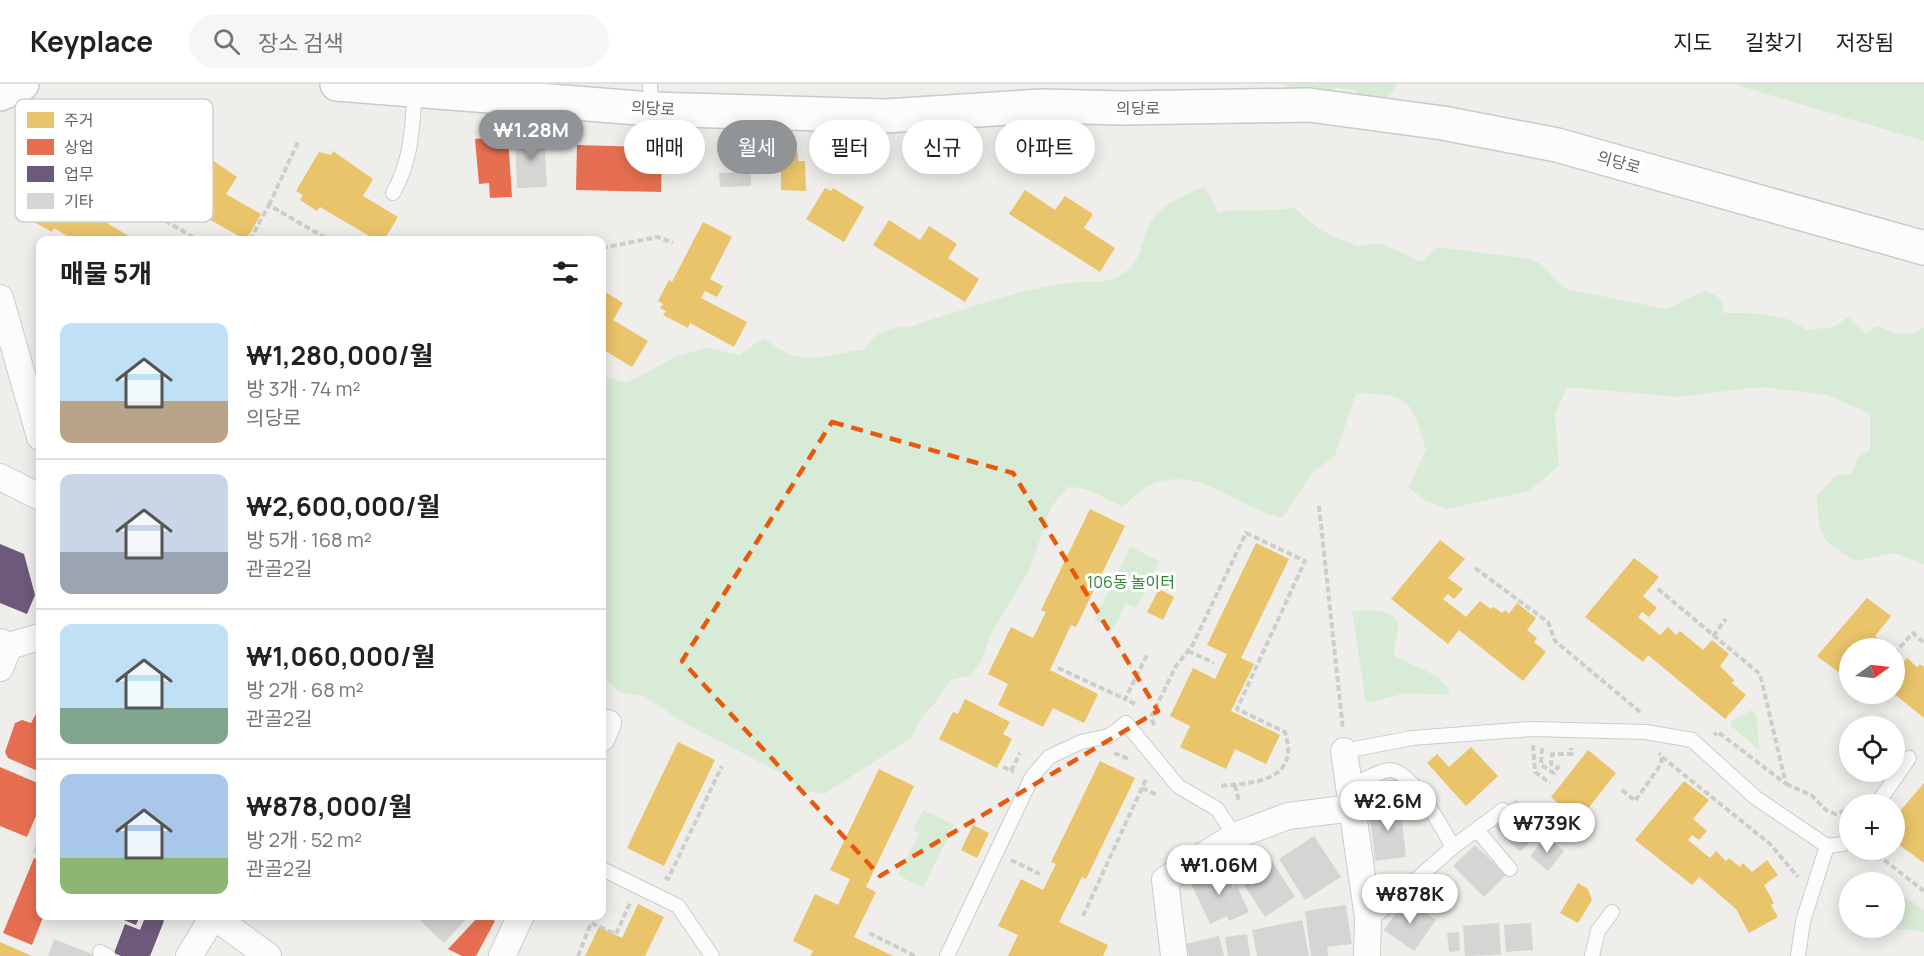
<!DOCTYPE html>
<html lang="ko">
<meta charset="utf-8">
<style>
:root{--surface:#fff;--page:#f6f6f6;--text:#202124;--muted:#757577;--line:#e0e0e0;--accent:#919496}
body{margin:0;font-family:Manrope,"Noto Sans KR",sans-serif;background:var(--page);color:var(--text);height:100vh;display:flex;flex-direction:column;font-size:22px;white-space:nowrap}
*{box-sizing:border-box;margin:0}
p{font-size:20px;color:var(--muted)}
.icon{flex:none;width:33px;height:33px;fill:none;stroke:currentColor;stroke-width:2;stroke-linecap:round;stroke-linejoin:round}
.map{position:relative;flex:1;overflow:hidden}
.sheet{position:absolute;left:36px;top:152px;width:570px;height:684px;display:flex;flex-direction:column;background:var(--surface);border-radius:12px;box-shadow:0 3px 15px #0003}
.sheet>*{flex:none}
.top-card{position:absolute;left:624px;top:36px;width:570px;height:54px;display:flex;gap:12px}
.needle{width:39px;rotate:76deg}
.fabs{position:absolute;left:1839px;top:554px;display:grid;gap:12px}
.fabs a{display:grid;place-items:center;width:66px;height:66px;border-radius:50%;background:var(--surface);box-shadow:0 3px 15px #0003;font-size:30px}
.price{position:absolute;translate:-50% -51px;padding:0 14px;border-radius:21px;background:#fff;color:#222;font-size:20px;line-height:39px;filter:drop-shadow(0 2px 3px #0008)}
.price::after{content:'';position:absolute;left:50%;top:36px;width:18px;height:14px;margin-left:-9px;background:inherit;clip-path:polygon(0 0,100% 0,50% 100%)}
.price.selected{background:var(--accent);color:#fff}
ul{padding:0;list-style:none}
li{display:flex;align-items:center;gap:18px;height:150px;padding:0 24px}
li+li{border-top:2px solid var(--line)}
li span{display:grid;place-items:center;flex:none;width:168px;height:120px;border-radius:12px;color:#555}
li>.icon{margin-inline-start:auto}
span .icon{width:72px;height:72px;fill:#fffc;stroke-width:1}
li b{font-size:26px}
h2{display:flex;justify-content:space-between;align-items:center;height:72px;padding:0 24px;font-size:26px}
.pill{padding:0 21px;border-radius:27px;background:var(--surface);box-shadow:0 3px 15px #0003;font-size:21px;line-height:54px}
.pill.selected{background:var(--accent);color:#fff}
header{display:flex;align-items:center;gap:36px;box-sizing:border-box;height:84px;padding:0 30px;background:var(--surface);border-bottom:2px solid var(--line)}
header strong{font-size:28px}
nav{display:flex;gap:33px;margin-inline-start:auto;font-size:21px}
.search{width:420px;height:54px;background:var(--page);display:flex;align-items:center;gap:15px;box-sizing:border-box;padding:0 21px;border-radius:33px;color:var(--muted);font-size:22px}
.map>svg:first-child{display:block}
.green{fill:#d8ebd6}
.homes{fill:#e9c46a}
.shops{fill:#e76f51}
.offices{fill:#6d597a}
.building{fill:#d6d5d3}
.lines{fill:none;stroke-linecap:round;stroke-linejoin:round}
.lane-casing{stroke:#cbcccc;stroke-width:16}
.street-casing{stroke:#cbcccc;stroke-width:28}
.secondary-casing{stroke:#cacacb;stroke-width:36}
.path{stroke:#cacfcc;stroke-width:4;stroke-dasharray:6 3;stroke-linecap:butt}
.lane{stroke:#fdfcfc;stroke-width:14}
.street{stroke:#fdfcfc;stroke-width:26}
.secondary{stroke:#fdfcfc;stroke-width:33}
.marked{fill:none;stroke:#e8590c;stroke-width:4.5;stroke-dasharray:12 8;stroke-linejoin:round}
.labels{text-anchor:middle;stroke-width:6;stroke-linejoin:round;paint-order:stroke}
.street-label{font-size:16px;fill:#5f6368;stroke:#fff}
.park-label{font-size:16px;fill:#348238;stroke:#fff}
.key{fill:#fff;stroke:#cfd0d2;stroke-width:1.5}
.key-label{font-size:16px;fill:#5f6368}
</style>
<header>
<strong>Keyplace</strong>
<div class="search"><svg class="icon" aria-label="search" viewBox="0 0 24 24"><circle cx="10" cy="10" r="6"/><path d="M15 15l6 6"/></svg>장소 검색</div>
<nav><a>지도</a><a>길찾기</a><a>저장됨</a></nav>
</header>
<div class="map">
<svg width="1924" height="872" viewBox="0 0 1924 872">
<rect width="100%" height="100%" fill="#efeeea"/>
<path class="green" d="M1284,0H1396V5L1382,19L1368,18L1354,6L1336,4L1330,8L1309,4L1302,8L1292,7Z
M1733,0H1924V57Z
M1205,103L1218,128C1244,124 1269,129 1293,123L1320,146L1344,157L1358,162L1380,159L1422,178L1436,163L1524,174L1539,179L1566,205L1667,225L1706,206L1721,215L1724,229C1750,229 1786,228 1806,246L1834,243L1848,233L1865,249L1877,242C1895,249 1907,255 1924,243V480L1894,469L1855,477C1819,454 1819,454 1817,412L1835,392L1852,390L1857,374L1870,366V330L1828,311L1760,303L1678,313L1567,303L1555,331L1559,382L1529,407L1446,425L1423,415L1408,403L1426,366C1411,316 1411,310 1356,309L1335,371L1312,389L1282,434C1237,424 1201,381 1152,400C1142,404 1132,415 1123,422C1103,415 1089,402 1068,403L1051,423L1030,485L992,548L981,577L971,591L950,596L935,619L922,633L912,653L824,710L802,706L787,692L686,640L644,612L619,608L602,591V284L607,293L627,299L677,272L707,264L740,271L763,254C771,259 781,267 791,271C809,279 843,267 864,266C877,248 887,243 909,243C960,227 1015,206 1068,199C1088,196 1102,202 1121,191C1142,177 1139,165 1147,145C1157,122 1182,111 1205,103Z
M1130,463L1159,477L1137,524L1126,519L1113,545L1094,536Z
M1375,526C1410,533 1395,546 1394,571C1411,583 1446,589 1450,611L1406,609L1366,619L1352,527Z
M1752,626L1757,632L1759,666L1731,642V637Z
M923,726L954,741L923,804L898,791L919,749L913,746Z
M1895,805L1924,827V848L1882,843H1894Z"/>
<path class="homes" d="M189,65L194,68L196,65L237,93L226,110L261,130L246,156L184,121L181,125L163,114L166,108L160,104L183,66L187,68Z
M333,67L373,95L363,112L398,133L384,156H376L320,123L317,127L300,116L303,111L296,107L319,68L331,71Z
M781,69H798V77H805L806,107L781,106Z
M67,88L107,116L97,133L132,154L130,156H74L54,144L52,148L34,138L37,132L30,128L53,89L65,92Z
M825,104L831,107L833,104L864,123L844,158L806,135Z
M1025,106L1055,126L1065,112L1093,130L1084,144L1115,164L1100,188L1009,130Z
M889,136L920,156L929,142L957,160L948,174L979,195L965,218L873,161Z
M703,138L732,153L710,195L723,202L717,213L705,207L701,214L747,238L734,263L690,239L688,244L663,231L666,227L660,224L663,220L658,217L669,196L672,198Z
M602,202L606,204L604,207L623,219L613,236L648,257L632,283L602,265Z
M1090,425L1125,442L1076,543L1071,541L1050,586L1098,610L1084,639L1053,624L1043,643L998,621L1008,600L988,590L1011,543L1033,554L1046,528L1041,526Z
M1440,456L1465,475L1448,494L1463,505L1454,515L1448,510L1443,515L1466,533L1480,517L1491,525L1494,523L1502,529L1505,526L1509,530L1517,519L1536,534L1527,546L1537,554L1534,558L1546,568L1523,597L1459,546L1448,560L1391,515Z
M1256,459L1289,475L1241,574L1254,580L1231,627L1280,651L1266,680L1235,665L1226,685L1180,663L1190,642L1170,632L1193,584L1215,595L1227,570L1207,561Z
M1634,474L1659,493L1643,512L1657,524L1649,533L1642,528L1638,533L1660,551L1668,543L1676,551L1680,547L1703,566L1712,556L1729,570L1720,582L1734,596L1732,599L1746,611L1725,635L1648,571L1643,578L1585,533Z
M1159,505L1174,513L1163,536L1147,528Z
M1867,514L1891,532L1875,552L1889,562L1850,564V597L1817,572Z
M1907,574L1917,583L1920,580L1924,583V634L1893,609L1894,588Z
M1864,609H1881L1875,617Z
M965,615L1010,638L1003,650L1012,655L997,684L939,655L953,628L958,630Z
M678,658L715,676L664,782L627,764Z
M1471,663L1498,692L1466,722L1427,679L1437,670L1449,683Z
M1588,666L1616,689L1571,746L1551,729L1559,720L1551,713Z
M1100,677L1135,694L1086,795L1082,793L1059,838L1108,861L1103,872H1008L1018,851L998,842L1021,795L1043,806L1056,780L1051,778Z
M879,685L914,702L866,803L876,808L854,853L893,872H810L813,867L793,857L815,810L838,821L850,795L830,786Z
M1684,697L1709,716L1693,735L1707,747L1699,756L1692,751L1688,756L1710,774L1716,767L1726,777L1729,774L1740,783L1743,779L1752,788L1767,776L1778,791L1764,801L1774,819L1771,821L1778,833L1749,849L1736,825L1699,793L1692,801L1635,756Z
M1924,699V779L1894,757V734Z
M973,741L989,749L977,774L961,766Z
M1578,799L1588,805L1592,816L1578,839L1560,829Z
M638,820L664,833L645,872H585L599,843L622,854Z
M0,858L32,872H0Z"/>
<path class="shops" d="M508,53L512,113L490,114L489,99L479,100L475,55Z
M577,61L647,63V66H662L661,108L576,106Z
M40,623V688L8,674L5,668L15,639L22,636L31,639Z
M0,683L40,700V734L36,732L27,753L0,742Z
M34,774L40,776V831H44L32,861L3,849Z
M480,831H486L495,837L476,872H462L448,865Z"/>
<path class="offices" d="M0,460L24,470L35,511L27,530L0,519Z
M112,831H140L136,841Z
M146,831H159L164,837L150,872H121L114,869L125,840L140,846Z"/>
<path class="building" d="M544,50L547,103L517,104L515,51Z
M751,88V102L720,103L719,89Z
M1397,695L1400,713L1367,718L1364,700Z
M1516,716L1544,743L1520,768L1493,741Z
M1400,719L1406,773L1375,777L1369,723Z
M40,751V771L33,768Z
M1314,752L1341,793L1305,816L1279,775Z
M1546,752L1564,767L1548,787L1530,772Z
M1475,761L1506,791L1484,813L1453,782Z
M1272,777L1295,813L1265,833L1241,796Z
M1222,782L1233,804L1237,802L1249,828L1229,837L1227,832L1210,840L1190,797Z
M1406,815L1436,836L1414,867L1384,846Z
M1346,821L1352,860L1327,863L1328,872H1311L1305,827Z
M414,831H470L444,859Z
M1302,836L1309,872H1257L1252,846Z
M1499,839L1501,871L1465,872L1463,842Z
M1531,839L1533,866L1506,868L1504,841Z
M1459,848L1460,867L1449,868L1447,849Z
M1247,850L1250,872H1228L1225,853Z
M1219,852L1224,872H1189L1186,860Z
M54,855L97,872H48Z"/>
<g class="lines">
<defs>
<path id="lane" d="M650,0L651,25
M393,109C412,76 412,43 415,6
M1344,667L1412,654L1531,645L1646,648L1692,656L1756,714L1827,762L1843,760L1850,755
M1350,703C1362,697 1376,688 1389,686C1411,684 1443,746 1453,763L1380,828L1368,834
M1877,720L1909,674
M1477,746L1510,785
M1453,763L1503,726
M602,785L678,822L712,872
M100,868L108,872
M947,872L1032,693L1049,673L1081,658L1109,652L1126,639L1178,702L1217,725L1235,752
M1592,872L1598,847L1612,828
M1798,872L1803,837L1827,762"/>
<path id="street" d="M0,214L40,353
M0,393L40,413
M0,558L9,562L40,553
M0,584L9,562
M602,654L608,639
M1344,667L1368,834L1367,872
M212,831L268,872
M189,872L213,833
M502,872L521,831
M1174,872L1165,796L1235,752L1288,732L1353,724"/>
<path id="secondary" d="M337,0L651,25L885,32L1042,22L1123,24L1309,21L1443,39L1557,61L1924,164
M0,10L22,0"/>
</defs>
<use href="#lane" class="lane-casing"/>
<use href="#street" class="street-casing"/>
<use href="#secondary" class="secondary-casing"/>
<path class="path" d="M164,58L130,116L198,156
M269,121L298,58
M250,156L269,121L329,156
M602,164L658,153L673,159
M1319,422L1343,646
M1475,484L1548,538L1555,557L1640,628
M1658,505L1760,590L1786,700L1718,648L1714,651
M1713,552L1726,535
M1188,567L1214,579
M1894,570L1913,549L1924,559
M1058,584L1125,615
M1135,620L1125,615L1148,569
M1154,641L1151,633L1176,582L1192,562L1246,449L1305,477L1237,625L1285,648C1301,698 1253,699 1218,702
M1533,661L1535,688L1550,699
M1542,664L1541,681L1554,689L1558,683L1551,680L1552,670H1572L1571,664
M1114,669L1129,675
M1662,673L1770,760L1798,793
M1003,683L1014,688
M1011,687L1020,669
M1786,700L1811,711L1826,726L1835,730L1850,725
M1235,701L1239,718
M1142,704L1157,711
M1622,706L1635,717L1661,680L1662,673L1659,669
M1870,765L1924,807
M1011,776L1040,790
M665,793L668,795L722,682
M1083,832L1147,693
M869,849L915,872
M578,872L591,839L616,850L631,817"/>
<use href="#lane" class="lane"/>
<use href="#street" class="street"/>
<use href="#secondary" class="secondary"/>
</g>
<path class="marked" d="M832,338L1013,389L1158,627L880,792L682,577Z"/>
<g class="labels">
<g class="street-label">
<text transform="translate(653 24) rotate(3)" y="6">의당로</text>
<text x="1138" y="30">의당로</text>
<text transform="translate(1619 78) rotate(16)" y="6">의당로</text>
</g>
<g class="park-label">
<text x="1131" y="504">106동 놀이터</text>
</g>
</g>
<rect x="15" y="15" width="198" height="123" rx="9" class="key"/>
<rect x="27" y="28" width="27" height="16" fill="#e9c46a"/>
<rect x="27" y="55" width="27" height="16" fill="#e76f51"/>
<rect x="27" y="82" width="27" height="16" fill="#6d597a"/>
<rect x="27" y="109" width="27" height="16" fill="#d6d5d3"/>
<g class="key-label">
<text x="64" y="42">주거</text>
<text x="64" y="69">상업</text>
<text x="64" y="96">업무</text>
<text x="64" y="123">기타</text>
</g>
</svg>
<div class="fabs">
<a><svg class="needle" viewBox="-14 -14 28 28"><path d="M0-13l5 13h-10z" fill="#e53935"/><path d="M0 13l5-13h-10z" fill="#757577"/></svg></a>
<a><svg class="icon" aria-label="locate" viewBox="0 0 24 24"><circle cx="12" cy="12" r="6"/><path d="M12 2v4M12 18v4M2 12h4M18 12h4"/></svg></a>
<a>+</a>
<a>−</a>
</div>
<b class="price selected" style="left:531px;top:77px">₩1.28M</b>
<b class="price" style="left:1388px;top:748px">₩2.6M</b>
<b class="price" style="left:1547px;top:770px">₩739K</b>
<b class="price" style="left:1219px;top:812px">₩1.06M</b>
<b class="price" style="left:1410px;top:841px">₩878K</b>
<div class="top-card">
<a class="pill">매매</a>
<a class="pill selected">월세</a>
<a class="pill">필터</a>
<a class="pill">신규</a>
<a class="pill">아파트</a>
</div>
<section class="sheet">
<h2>매물 5개<svg class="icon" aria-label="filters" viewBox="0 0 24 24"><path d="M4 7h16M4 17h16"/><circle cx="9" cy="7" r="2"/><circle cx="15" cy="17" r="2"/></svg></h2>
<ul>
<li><span style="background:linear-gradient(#bfe0f5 65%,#b9a48a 0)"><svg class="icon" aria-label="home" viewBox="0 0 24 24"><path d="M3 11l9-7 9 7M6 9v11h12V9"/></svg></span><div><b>₩1,280,000/월</b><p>방 3개 · 74 m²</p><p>의당로</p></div></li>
<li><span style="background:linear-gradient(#c9d6e8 65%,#9aa5b1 0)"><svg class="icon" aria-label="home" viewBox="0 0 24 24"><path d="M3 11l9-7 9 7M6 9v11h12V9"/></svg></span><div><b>₩2,600,000/월</b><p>방 5개 · 168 m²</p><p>관골2길</p></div></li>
<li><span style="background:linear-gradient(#bfe0f5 70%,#7fa58c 0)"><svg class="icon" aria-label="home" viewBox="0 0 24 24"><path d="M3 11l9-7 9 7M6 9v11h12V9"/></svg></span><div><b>₩1,060,000/월</b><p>방 2개 · 68 m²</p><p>관골2길</p></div></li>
<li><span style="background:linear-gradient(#a9c7e8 70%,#8fb573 0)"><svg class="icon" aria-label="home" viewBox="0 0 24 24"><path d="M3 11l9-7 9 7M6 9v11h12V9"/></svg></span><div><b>₩878,000/월</b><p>방 2개 · 52 m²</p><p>관골2길</p></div></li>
</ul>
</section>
</div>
